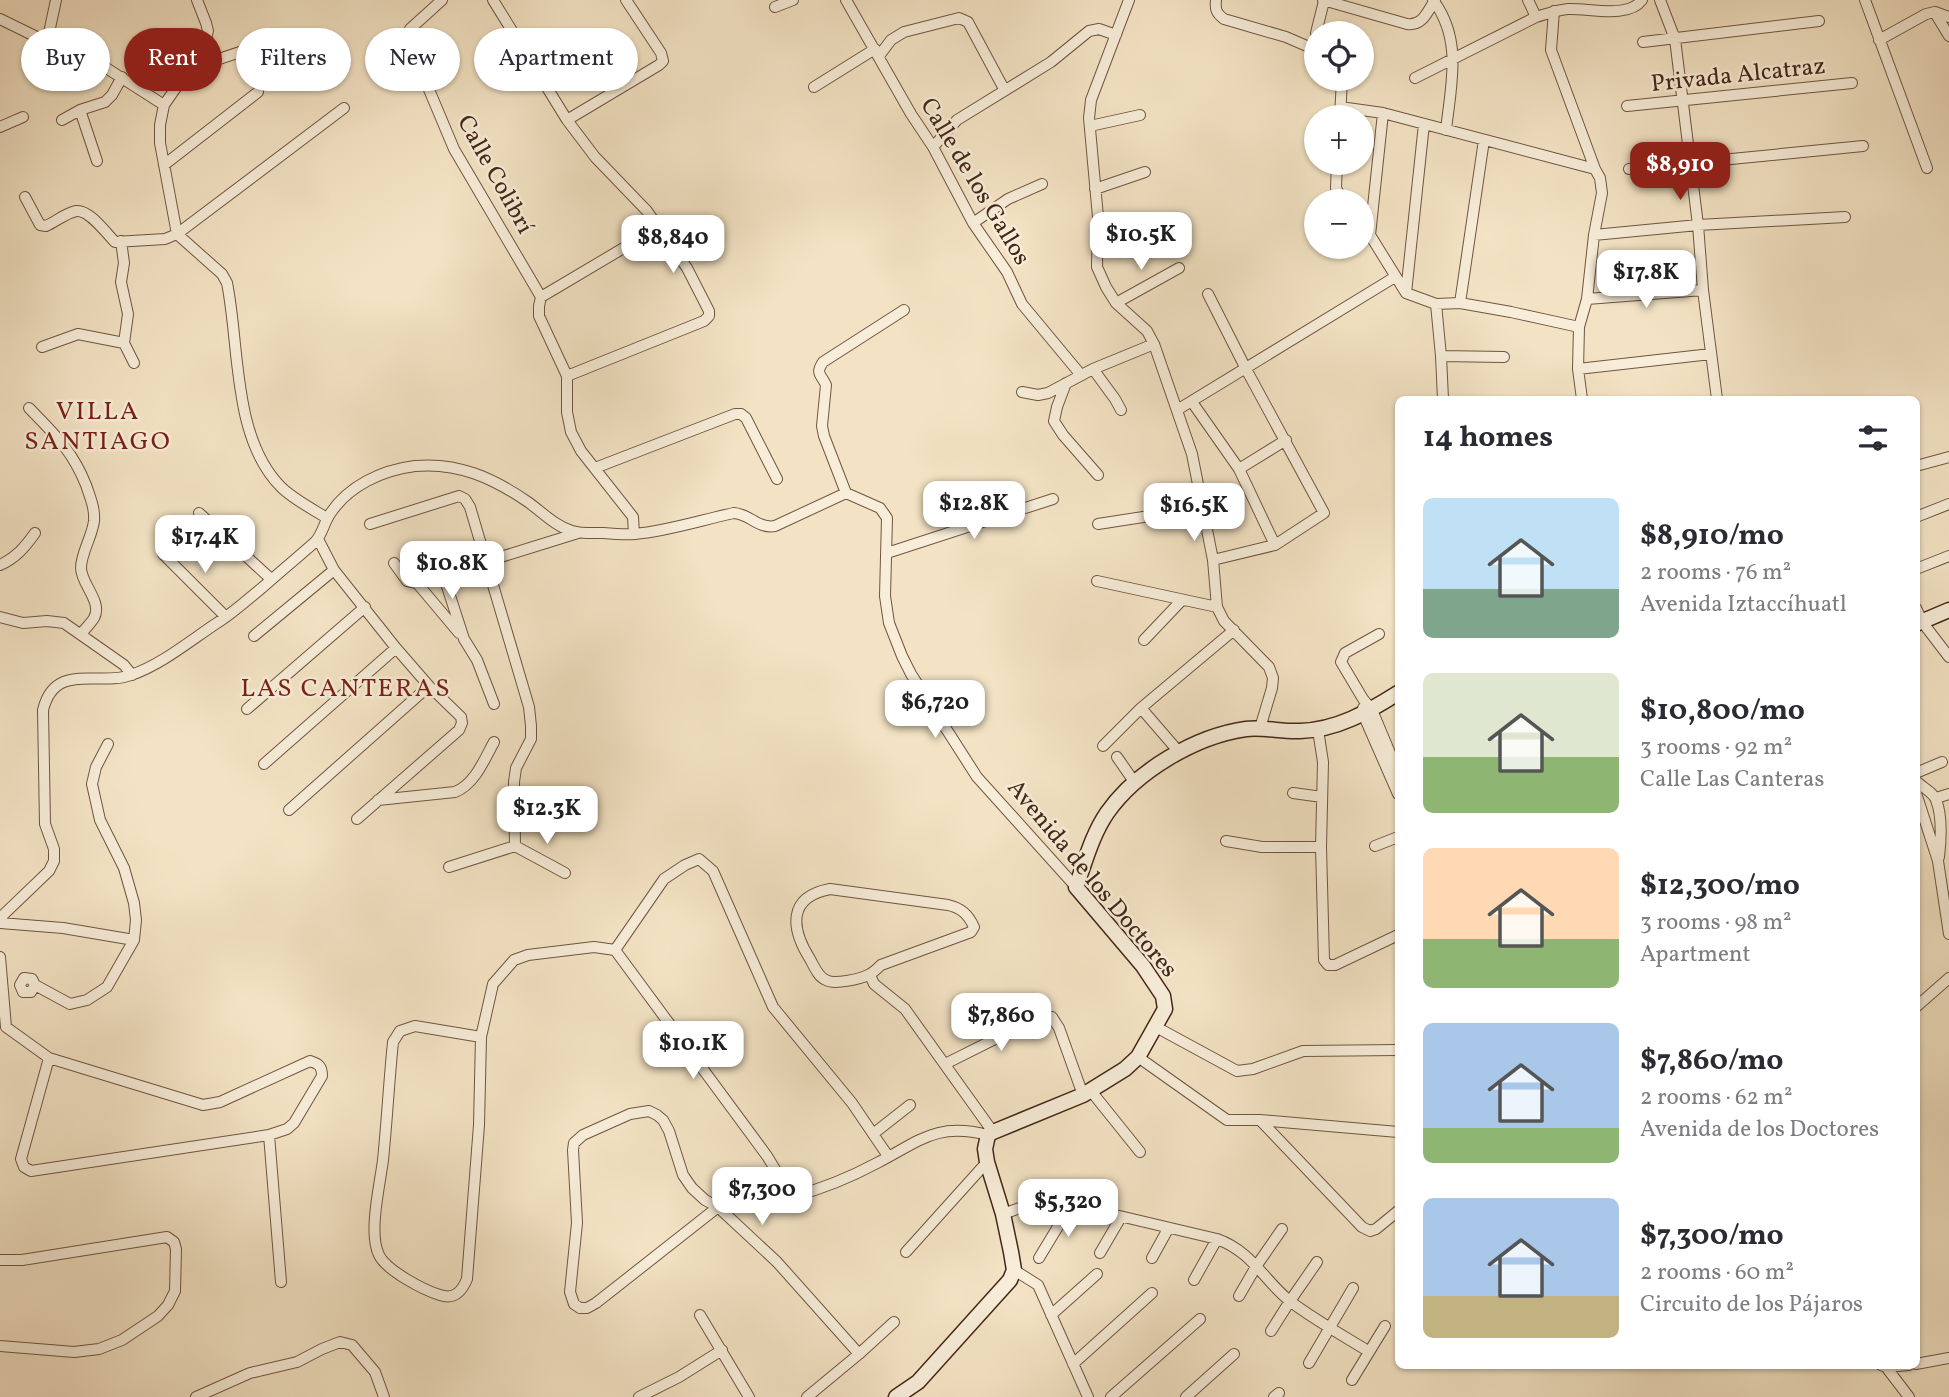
<!DOCTYPE html>
<meta charset="utf-8">
<style>
:root{--surface:#fff;--page:#f2f2f3;--text:#2b2b33;--muted:#7c7c81;--accent:#8f2418}
body{margin:0;font-family:Vollkorn,serif;background:var(--page);color:var(--text);height:100vh;display:flex;flex-direction:column;font-size:26px;white-space:nowrap}
*{box-sizing:border-box;margin:0}
p{font-size:23px;color:var(--muted)}
.icon{flex:none;width:38px;height:38px;fill:none;stroke:currentColor;stroke-width:2;stroke-linecap:round;stroke-linejoin:round}
.map{position:relative;flex:1;overflow:hidden}
.panel{position:absolute;left:1395px;top:396px;width:525px;height:973px;display:flex;flex-direction:column;background:var(--surface);border-radius:10px;box-shadow:0 2px 5px #0004}
.panel>*{flex:none}
.banner{position:absolute;left:21px;top:28px;width:665px;height:63px;display:flex;gap:14px}
.fabs{position:absolute;left:1304px;top:21px;display:grid;gap:14px}
.fabs a{display:grid;place-items:center;width:70px;height:70px;border-radius:50%;background:var(--surface);box-shadow:0 2px 5px #0004;font-size:35px}
.price{position:absolute;translate:-50% -60px;padding:0 16px;border-radius:14px;background:#fff;color:#222;font-size:23px;line-height:46px;filter:drop-shadow(0 2px 4px #0008)}
.price::after{content:'';position:absolute;left:50%;top:42px;width:21px;height:16px;margin-left:-10px;background:inherit;clip-path:polygon(0 0,100% 0,50% 100%)}
.price.on{background:var(--accent);color:#fff}
ul{padding:0;list-style:none}
li{display:flex;align-items:center;gap:21px;height:175px;padding:0 28px}
li span{display:grid;place-items:center;flex:none;width:196px;height:140px;border-radius:10px;color:#555}
li>.icon{margin-inline-start:auto}
span .icon{width:84px;height:84px;fill:#fffc;stroke-width:1}
li b{font-size:30px}
h2{display:flex;justify-content:space-between;align-items:center;height:84px;padding:0 28px;font-size:30px}
.pill{padding:0 24px;border-radius:32px;background:var(--surface);box-shadow:0 2px 5px #0004;font-size:24px;line-height:63px}
.pill.on{background:var(--accent);color:#fff}
.map>svg:first-child{display:block}
.lines{fill:none;stroke-linecap:round;stroke-linejoin:round}
.minor-casing{stroke:#705542;stroke-width:12}
.secondary-casing{stroke:#452617;stroke-width:17}
.minor{stroke:#f7edd9;stroke-width:10}
.secondary{stroke:#f7edd9;stroke-width:14}
.labels{text-anchor:middle;stroke-width:5;stroke-linejoin:round;paint-order:stroke}
.street-label{font-size:24px;fill:#452617;stroke:#f7edd9}
.neighbourhood-label{font-size:26px;letter-spacing:2px;fill:#7a1f14;stroke:#f7edd9}
</style>
<div class="map">
<svg width="1949" height="1397" viewBox="0 0 1949 1397">
<rect width="100%" height="100%" fill="#f3e3c4"/>
<filter id="stains"><feTurbulence type="fractalNoise" baseFrequency=".00286" numOctaves="4"/><feColorMatrix values="0 0 0 0 .2 0 0 0 0 .09 0 0 0 0 .02 0 0 0 .5 -.17"/></filter>
<radialGradient id="worn" r=".72"><stop offset=".6" stop-color="#630" stop-opacity="0"/><stop offset="1" stop-color="#630" stop-opacity=".3"/></radialGradient>
<g class="lines">
<defs>
<path id="minor" d="M197,0L206,23L208,31L205,42L189,69L164,105L160,125V143L177,234L222,274L227,283C240,347 232,439 282,488C295,500 312,509 327,518
M442,0L410,29L409,42L454,149L541,297
M493,0L567,120L595,157L647,211L687,268L709,311V316L704,321L567,376
M846,0L911,114L933,147L973,223L1007,272L1022,304L1081,375
M1129,0L1091,100L1089,118L1098,217L1097,267L1106,287L1116,303L1147,331L1154,344L1192,454L1213,560L1217,607L1224,621L1269,667L1273,678L1272,688L1260,728
M1216,0C1215,9 1216,13 1224,19L1286,37L1316,50
M1323,0L1407,24C1423,26 1427,12 1435,0
M1433,0C1463,40 1451,84 1446,130
M1528,0L1536,17
M1660,0L1675,39L1698,225L1703,290L1717,399
M1865,0L1927,168
M775,7L793,0
M1554,11L1551,50L1595,169L1600,178L1602,193L1594,235L1587,299L1579,327L1578,369L1582,399
M1935,13L1949,36
M0,19L47,42L89,57L164,105
M1316,33L1324,1
M1879,40L1926,14L1935,12L1949,17
M47,42L56,0
M1643,42L1819,21
M879,56L891,40L904,32L959,18L968,22L1004,89
M189,69L261,45
M1415,78L1536,17C1547,14 1557,10 1568,9C1589,8 1628,19 1642,0
M814,87L875,49
M1627,106L1852,83
M1340,107L1383,113L1595,169
M80,110L97,161
M1340,117L1342,79
M62,120L80,110L105,102L112,95L122,77
M567,120L659,65L663,61L661,53L626,0
M1090,126L1140,115
M0,127L23,117
M933,147L957,120L1051,62L1089,31L1099,29L1116,35
M1337,163L1336,188L1343,201
M164,165L258,92
M1629,169L1863,146
M1095,189L1145,172
M25,197L40,225L46,226C55,222 66,213 76,211C89,209 106,233 115,242L165,239L177,234L344,108
M973,223L1008,199L1042,184
M1362,224L1370,235L1406,293L1436,304L1460,303L1511,312L1579,327
M1370,235L1383,113
M1594,235L1698,225L1845,217
M121,241L124,263L121,282L128,314L124,343L134,363
M1097,243L1178,219
M1406,293L1424,124
M1208,294L1246,369L1324,513L1275,545L1213,560
M1587,299L1703,290
M1116,303L1179,268
M1460,303L1484,140
M1436,304L1441,356L1443,399
M42,347L78,334L124,343
M1441,356L1504,357
M1093,369L1115,399L1121,410
M1578,369L1711,354
M1066,383L1057,407L1054,421L1063,435L1098,475
M1022,392L1038,395L1048,393L1093,369L1154,344
M1192,402L1239,469L1275,545
M29,408C55,435 72,450 86,485C90,497 95,508 94,521C92,537 81,553 81,568C81,584 103,602 94,618C91,623 85,629 81,634
M1177,410L1395,277
M1916,466L1949,457
M595,468L735,414H741L746,418L777,479
M1239,469L1286,440
M846,493L824,436L822,426L826,385C821,374 815,374 823,362L904,310
M199,513L271,579
M1916,517L1949,504
M370,524L459,496L465,499L470,507L529,707L531,726V739L516,768L514,782L515,846
M1098,524L1201,508
M634,534L633,517L581,451L571,432L567,412V376L539,316V306L541,297L659,227
M318,539L334,570L396,648L429,686L461,717L462,723L459,730L357,819
M887,553L1053,499
M163,554L226,617
M394,563L407,581L417,583L578,533
M0,565C16,558 25,547 35,533
M1916,569L1949,556
M443,574L464,639L477,660L494,704
M1097,581L1217,607
M417,583L459,633
M1916,608L1923,623L1949,657
M0,617L23,623L47,621L64,623L124,665L132,675
M1379,634L1345,653L1341,662L1363,699L1372,710L1398,772
M254,636L334,570
M1144,640L1182,600
M1141,708L1179,752
M1363,708V714L1398,794
M247,709L365,607
M1318,730L1323,762L1321,847L1324,960L1328,965H1335L1398,935
M108,744L96,767L92,784L100,820L124,868L134,903L136,920L134,940
M1103,746L1141,708L1234,630
M1117,757L1135,783
M264,764L396,648
M1916,773L1942,762
M1916,781C1922,787 1934,793 1936,800C1943,817 1941,840 1939,857
M1293,793L1322,797
M1916,793L1938,861L1949,934
M1936,798L1949,794
M378,800L455,792C475,784 484,760 494,742
M289,810L429,686
M1226,841L1262,847H1321
M1375,846L1398,837
M449,867L515,846L565,873
M830,889L948,905C961,908 968,914 974,927L971,932L881,965C877,969 873,973 868,975C860,979 834,985 826,980C818,977 814,966 810,959C791,929 787,897 830,889Z
M0,918L49,871L54,861V849L45,824L43,710C55,661 99,687 131,675C161,665 191,640 217,623C233,613 248,599 263,587C280,572 298,557 315,542C322,535 324,523 330,514C348,486 382,470 415,466C458,462 493,478 528,502C542,512 555,526 572,531C582,534 593,533 603,533C614,534 625,535 635,534C668,531 701,520 734,513C750,514 758,529 775,526L846,493L880,508L887,518L885,596L889,623L902,656L911,674L977,777L1076,887
M0,923L63,928L134,940L107,987L87,1000L70,1004L35,985L32,979L24,978L20,985L23,992H31L35,985
M615,950L664,879L685,865L699,859L713,871L773,1007L852,1103L888,1156
M0,957L6,1027L49,1058L203,1105L220,1102L310,1061C319,1064 322,1066 322,1076L294,1123L287,1129L269,1135L31,1171L24,1167L21,1159L49,1058
M870,975L874,984L905,1009L993,1132
M1916,1007L1949,978
M1156,1027L1237,1071L1253,1069L1303,1051L1398,1050
M481,1037L415,1026L400,1031L393,1042C389,1081 387,1121 383,1160C380,1185 368,1233 379,1255C386,1270 423,1290 440,1295C455,1300 462,1291 467,1279L479,1125L481,1037L493,984L514,960L528,955L594,947L615,950L767,1156L792,1197C821,1189 851,1177 877,1163C920,1141 936,1122 988,1135
M1138,1057L1227,1120H1260L1398,1132
M945,1064L1039,1017H1052L1059,1028L1083,1095
M1091,1091L1140,1152
M1260,1120L1362,1227L1370,1231L1376,1229L1398,1211
M873,1134L910,1105
M269,1135L281,1282
M718,1207L596,1303L587,1308H580L574,1304L570,1292L577,1223L573,1150L574,1143L583,1135L630,1114L649,1111L657,1115L663,1120L669,1131L683,1175L692,1188L705,1200L718,1207L777,1262L859,1354
M1003,1214L1039,1201H1056L1217,1239C1253,1252 1264,1281 1291,1302C1315,1320 1342,1335 1368,1351
M906,1252L987,1162
M1100,1253L1121,1217
M1039,1258L1071,1205
M1152,1258L1168,1229
M0,1260H22L167,1237L174,1242L176,1249L175,1291L168,1305L158,1316L122,1340L99,1349L74,1352L0,1346
M1014,1270L1038,1285L1088,1397
M1194,1280L1217,1239
M1239,1296L1257,1265L1282,1229
M700,1315L749,1397
M1051,1315L1097,1274
M1271,1331L1290,1301L1317,1262
M1309,1363L1353,1288
M1073,1364L1152,1293
M1916,1364L1949,1358
M1881,1365L1886,1367L1909,1397
M1886,1367L1909,1365
M1352,1380L1385,1326
M196,1397L250,1373L297,1362L322,1349L340,1342L352,1345L375,1372L384,1397
M639,1397L679,1377L722,1350
M807,1397L859,1354L894,1322
M1111,1397L1200,1319
M1186,1397L1234,1354
M1274,1397L1279,1393"/>
<path id="secondary" d="M1916,624L1949,610
M896,1397L918,1382L1010,1280L1014,1270L1011,1252L1003,1214L987,1162L985,1149L988,1135L993,1132L1083,1095L1125,1069L1138,1057L1165,1009L1163,996L1143,966L1076,887C1085,862 1092,835 1107,813C1136,771 1196,736 1246,729C1265,727 1282,732 1300,731C1337,730 1368,712 1398,693"/>
</defs>
<use href="#minor" class="minor-casing"/>
<use href="#secondary" class="secondary-casing"/>
<use href="#minor" class="minor"/>
<use href="#secondary" class="secondary"/>
</g>
<g class="labels">
<g class="street-label">
<text transform="translate(1738 74) rotate(-6)" y="8">Privada Alcatraz</text>
<text transform="translate(496 174) rotate(61)" y="8">Calle Colibrí</text>
<text transform="translate(976 181) rotate(59)" y="8">Calle de los Gallos</text>
<text transform="translate(1093 878) rotate(50)" y="8">Avenida de los Doctores</text>
</g>
<g class="neighbourhood-label">
<text x="98" y="419">VILLA<tspan x="98" dy="30">SANTIAGO</tspan></text>
<text x="346" y="696">LAS CANTERAS</text>
</g>
</g>
<rect width="100%" height="100%" filter="url(#stains)"/>
<rect width="100%" height="100%" fill="url(#worn)"/>
</svg>
<div class="fabs">
<a><svg class="icon" aria-label="locate" viewBox="0 0 24 24"><circle cx="12" cy="12" r="6"/><path d="M12 2v4M12 18v4M2 12h4M18 12h4"/></svg></a>
<a>+</a>
<a>−</a>
</div>
<b class="price on" style="left:1680px;top:202px">$8,910</b>
<b class="price" style="left:1141px;top:272px">$10.5K</b>
<b class="price" style="left:673px;top:275px">$8,840</b>
<b class="price" style="left:1646px;top:310px">$17.8K</b>
<b class="price" style="left:974px;top:541px">$12.8K</b>
<b class="price" style="left:1194px;top:543px">$16.5K</b>
<b class="price" style="left:205px;top:575px">$17.4K</b>
<b class="price" style="left:452px;top:601px">$10.8K</b>
<b class="price" style="left:935px;top:740px">$6,720</b>
<b class="price" style="left:547px;top:846px">$12.3K</b>
<b class="price" style="left:1001px;top:1053px">$7,860</b>
<b class="price" style="left:693px;top:1081px">$10.1K</b>
<b class="price" style="left:762px;top:1227px">$7,300</b>
<b class="price" style="left:1068px;top:1239px">$5,320</b>
<div class="banner">
<a class="pill">Buy</a>
<a class="pill on">Rent</a>
<a class="pill">Filters</a>
<a class="pill">New</a>
<a class="pill">Apartment</a>
</div>
<section class="panel">
<h2>14 homes<svg class="icon" aria-label="filters" viewBox="0 0 24 24"><path d="M4 7h16M4 17h16"/><circle cx="9" cy="7" r="2"/><circle cx="15" cy="17" r="2"/></svg></h2>
<ul>
<li><span style="background:linear-gradient(#bfe0f5 65%,#7fa58c 0)"><svg class="icon" aria-label="home" viewBox="0 0 24 24"><path d="M3 11l9-7 9 7M6 9v11h12V9"/></svg></span><div><b>$8,910/mo</b><p>2 rooms · 76 m²</p><p>Avenida Iztaccíhuatl</p></div></li>
<li><span style="background:linear-gradient(#dfe7d0 60%,#8fb573 0)"><svg class="icon" aria-label="home" viewBox="0 0 24 24"><path d="M3 11l9-7 9 7M6 9v11h12V9"/></svg></span><div><b>$10,800/mo</b><p>3 rooms · 92 m²</p><p>Calle Las Canteras</p></div></li>
<li><span style="background:linear-gradient(#ffd9b3 65%,#8fb573 0)"><svg class="icon" aria-label="home" viewBox="0 0 24 24"><path d="M3 11l9-7 9 7M6 9v11h12V9"/></svg></span><div><b>$12,300/mo</b><p>3 rooms · 98 m²</p><p>Apartment</p></div></li>
<li><span style="background:linear-gradient(#a9c7e8 75%,#8fb573 0)"><svg class="icon" aria-label="home" viewBox="0 0 24 24"><path d="M3 11l9-7 9 7M6 9v11h12V9"/></svg></span><div><b>$7,860/mo</b><p>2 rooms · 62 m²</p><p>Avenida de los Doctores</p></div></li>
<li><span style="background:linear-gradient(#a9c7e8 70%,#c2b280 0)"><svg class="icon" aria-label="home" viewBox="0 0 24 24"><path d="M3 11l9-7 9 7M6 9v11h12V9"/></svg></span><div><b>$7,300/mo</b><p>2 rooms · 60 m²</p><p>Circuito de los Pájaros</p></div></li>
</ul>
</section>
</div>
